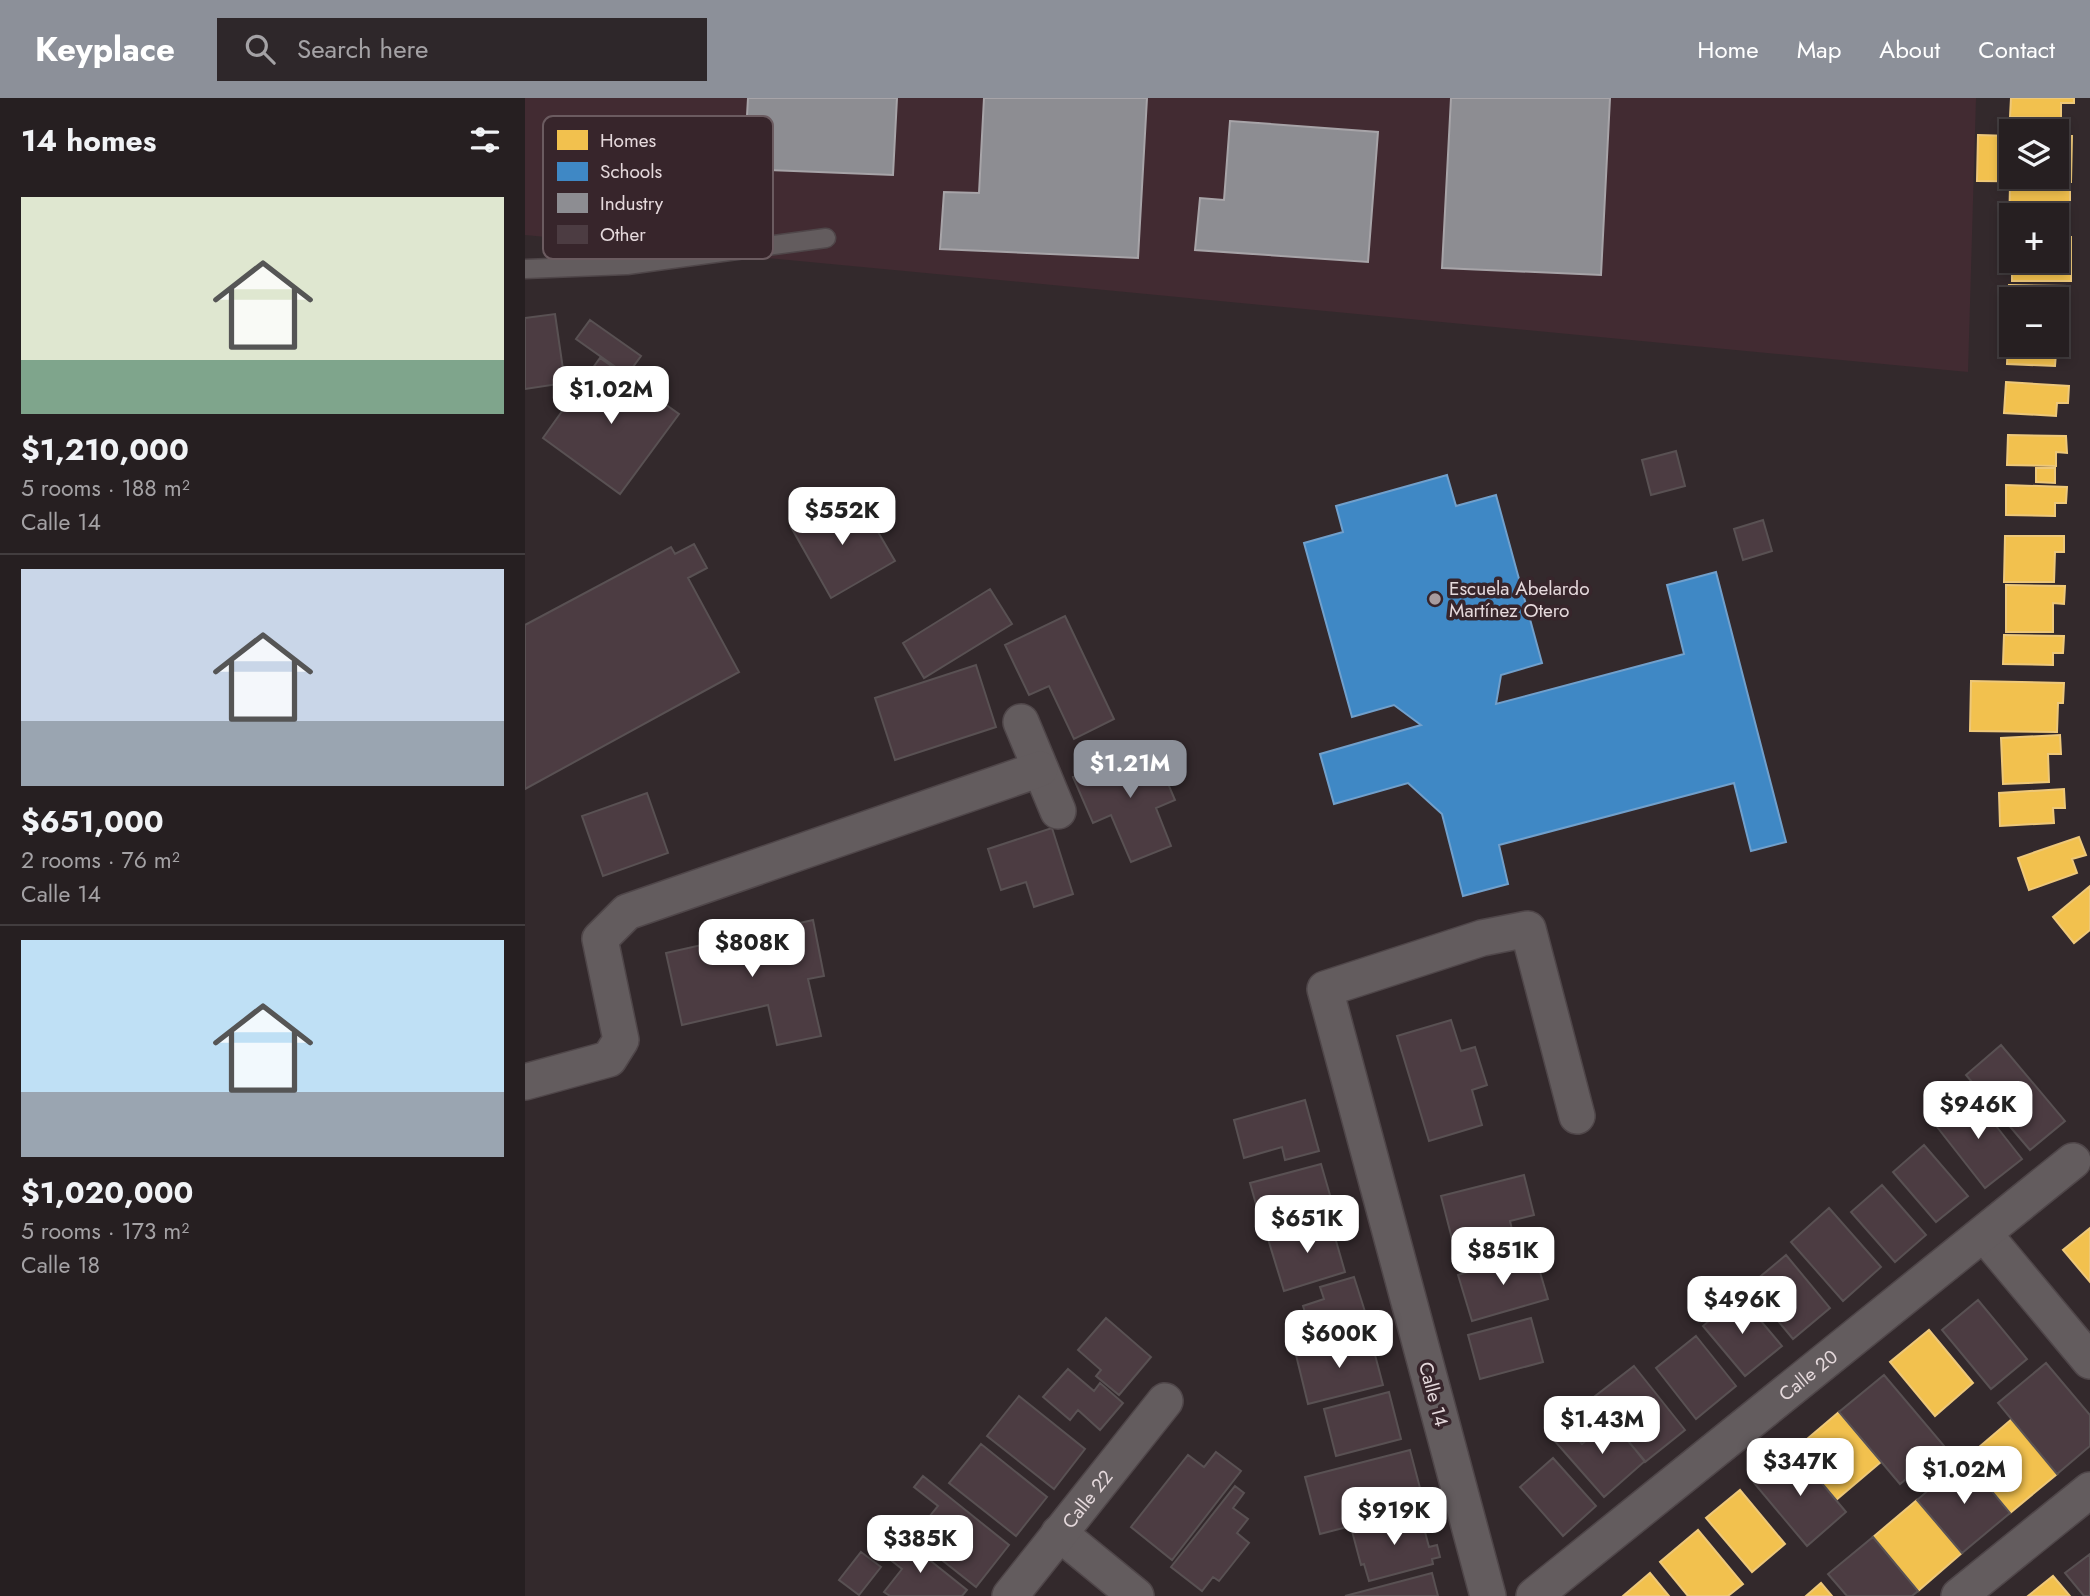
<!DOCTYPE html>
<meta charset="utf-8">
<style>
:root{--surface:#261f21;--page:#2e272a;--text:#f1f3f6;--muted:#a4a2a5;--line:#423d3f;--accent:#8c9099}
body{margin:0;font-family:Jost,sans-serif;background:var(--page);color:var(--text);height:100vh;display:flex;flex-direction:column;font-size:26px;white-space:nowrap}
*{box-sizing:border-box;margin:0}
p{font-size:23px;color:var(--muted)}
.icon{flex:none;width:38px;height:38px;fill:none;stroke:currentColor;stroke-width:2;stroke-linecap:round;stroke-linejoin:round}
.map{position:relative;flex:1;overflow:hidden}
.sheet{display:flex;flex-direction:column;background:var(--surface);width:525px}
.sheet>*{flex:none}
.fabs{position:absolute;left:1474px;top:21px;display:grid;gap:14px}
.fabs a{display:grid;place-items:center;width:70px;height:70px;border-radius:0px;background:var(--surface);box-shadow:0 4px 10px #0003,0 0 0 2px var(--line);font-size:35px}
.price{position:absolute;translate:-50% -60px;padding:0 16px;border-radius:14px;background:#fff;color:#222;font-size:23px;line-height:46px;filter:drop-shadow(0 2px 4px #0008)}
.price::after{content:'';position:absolute;left:50%;top:42px;width:21px;height:16px;margin-left:-10px;background:inherit;clip-path:polygon(0 0,100% 0,50% 100%)}
.price.on{background:var(--accent);color:#fff}
ul{padding:0;list-style:none}
li{display:grid;align-content:center;gap:14px;height:371px;padding:0 21px}
li+li{border-top:2px solid var(--line)}
li span{display:grid;place-items:center;height:217px;border-radius:0px;color:#555}
li>.icon{margin-inline-start:auto}
span .icon{width:126px;height:126px;fill:#fffc;stroke-width:1}
li b{font-size:30px}
h2{display:flex;justify-content:space-between;align-items:center;height:84px;padding:0 21px;font-size:30px}
header{display:flex;align-items:center;gap:42px;box-sizing:border-box;height:98px;padding:0 35px;background:var(--accent);color:#fff}
header strong{font-size:33px}
nav{display:flex;gap:38px;margin-inline-start:auto;font-size:24px}
.search{width:490px;height:63px;background:var(--page);display:flex;align-items:center;gap:18px;box-sizing:border-box;padding:0 24px;border-radius:0px;color:var(--muted);font-size:26px}
main{display:flex;flex:1;min-height:0}
.map>svg:first-child{display:block}
.built{fill:#422b32}
.homes{fill:#f2c14e;stroke:#eec879;stroke-width:2}
.schools{fill:#3f88c5;stroke:#71a0cc;stroke-width:2}
.industry{fill:#8d8d92;stroke:#a7a4a8;stroke-width:2}
.building{fill:#4c3c42;stroke:#595153;stroke-width:2}
.lines{fill:none;stroke-linecap:round;stroke-linejoin:round}
.lane-casing{stroke:#4f4649;stroke-width:21}
.street-casing{stroke:#4f4649;stroke-width:38}
.lane{stroke:#635c5e;stroke-width:18}
.street{stroke:#635c5e;stroke-width:35}
.poi-dot{fill:#a79b9e;stroke:#37252b;stroke-width:2.5}
.labels{text-anchor:middle;stroke-width:7;stroke-linejoin:round;paint-order:stroke}
.poi-label{font-size:19px;fill:#e5d9dc;stroke:#37252b;text-anchor:start}
.street-label{font-size:19px;fill:#e5d9dc;stroke:#37252b}
.key{fill:#37252b;stroke:#6b5b60;stroke-width:2}
.key-label{font-size:19px;fill:#e5d9dc}
</style>
<header>
<strong>Keyplace</strong>
<div class="search"><svg class="icon" aria-label="search" viewBox="0 0 24 24"><circle cx="10" cy="10" r="6"/><path d="M15 15l6 6"/></svg>Search here</div>
<nav><a>Home</a><a>Map</a><a>About</a><a>Contact</a></nav>
</header>
<main>
<section class="sheet">
<h2>14 homes<svg class="icon" aria-label="filters" viewBox="0 0 24 24"><path d="M4 7h16M4 17h16"/><circle cx="9" cy="7" r="2"/><circle cx="15" cy="17" r="2"/></svg></h2>
<ul>
<li><span style="background:linear-gradient(#dfe7d0 75%,#7fa58c 0)"><svg class="icon" aria-label="home" viewBox="0 0 24 24"><path d="M3 11l9-7 9 7M6 9v11h12V9"/></svg></span><div><b>$1,210,000</b><p>5 rooms · 188 m²</p><p>Calle 14</p></div></li>
<li><span style="background:linear-gradient(#c9d6e8 70%,#9aa5b1 0)"><svg class="icon" aria-label="home" viewBox="0 0 24 24"><path d="M3 11l9-7 9 7M6 9v11h12V9"/></svg></span><div><b>$651,000</b><p>2 rooms · 76 m²</p><p>Calle 14</p></div></li>
<li><span style="background:linear-gradient(#bfe0f5 70%,#9aa5b1 0)"><svg class="icon" aria-label="home" viewBox="0 0 24 24"><path d="M3 11l9-7 9 7M6 9v11h12V9"/></svg></span><div><b>$1,020,000</b><p>5 rooms · 173 m²</p><p>Calle 18</p></div></li>
</ul>
</section>
<div class="map">
<svg width="1565" height="1498" viewBox="0 0 1565 1498">
<rect width="100%" height="100%" fill="#33292c"/>
<path class="built" d="M0,0H1451L1443,274L0,137Z"/>
<path class="homes" d="M1486,0H1549V5H1536V20L1485,19Z
M1453,37L1486,38V79H1531V38H1547L1546,84L1452,83Z
M1485,87H1545V104H1535V133H1531V117H1486L1484,133Z
M1531,139H1546V183H1487V163H1531Z
M1484,187L1542,188L1541,237H1531V201H1486V236H1483Z
M1483,239H1486V247H1531V240L1541,241V255H1531L1530,268L1482,266Z
M1481,284L1544,288L1543,305H1532L1531,318L1479,315Z
M1483,337L1541,338L1542,355L1531,354V368L1482,367Z
M1511,370H1530V385L1511,384Z
M1481,387L1542,389L1541,405H1530V418L1481,417Z
M1480,438H1539V454H1530L1529,484H1479Z
M1481,487L1540,488L1539,506L1528,505V534H1481Z
M1479,537L1539,538L1538,555H1528V567L1478,566Z
M1446,583L1539,585L1538,605H1533L1532,634L1445,633Z
M1535,637L1536,656H1523L1524,684L1478,686L1476,640Z
M1539,691L1540,710H1528L1529,725L1475,728L1474,695Z
M1554,739L1561,757L1547,761L1552,775L1504,792L1493,760Z
M1565,788V832L1549,845L1528,819Z
M1565,1130V1184L1538,1152Z
M1404,1232L1448,1285L1410,1318L1365,1264Z
M1314,1314L1356,1364L1311,1402L1269,1352Z
M1487,1321L1532,1376L1485,1415L1440,1361Z
M1215,1392L1260,1446L1227,1474L1181,1420Z
M1392,1402L1437,1455L1393,1493L1348,1439Z
M1173,1432L1218,1486L1203,1498H1163L1135,1464Z
M1125,1475L1144,1498H1098Z
M1528,1478L1545,1498H1503Z
M1296,1485L1307,1498H1281Z"/>
<path class="schools" d="M922,377L931,408L971,397L1017,565L976,577L971,606L1159,556L1142,487L1191,474L1261,744L1226,753L1209,685L974,747L983,786L938,798L917,716L883,685L809,706L795,656L896,627L869,607L827,619L779,445L818,434L811,408Z"/>
<path class="industry" d="M223,0H372L368,77L219,71Z
M459,0H622L613,160L415,151L419,94L454,95Z
M926,0H1085L1076,177L917,170Z
M705,23L853,34L843,164L670,152L675,100L699,102Z"/>
<path class="building" d="M30,216L40,285L0,291V220Z
M65,222L116,258L102,277L51,241Z
M75,260L154,316L95,396L18,340Z
M1151,353L1160,388L1126,397L1117,362Z
M307,405L315,418L336,405L370,463L306,500L266,429Z
M1238,422L1247,453L1218,462L1209,431Z
M169,446L182,470L163,480L214,574L0,691V527L146,449L150,456Z
M465,491L487,526L399,580L378,545Z
M540,518L589,621L549,641L524,588L504,597L480,547Z
M451,567L471,629L370,662L350,600Z
M626,646L650,702L631,710L646,748L606,764L586,717L568,725L548,679Z
M122,695L143,755L78,778L57,718Z
M527,730L548,796L509,809L501,784L476,792L463,751Z
M288,822L299,878L283,881L296,938L252,947L243,907L157,927L141,855Z
M926,922L936,953L950,949L962,987L947,992L957,1027L904,1043L872,938Z
M1476,947L1540,1023L1505,1052L1441,977Z
M1446,996L1497,1061L1460,1090L1409,1025Z
M780,1002L794,1053L760,1062L757,1049L719,1060L709,1022Z
M1399,1047L1443,1098L1411,1124L1368,1074Z
M796,1066L807,1104L736,1124L725,1085Z
M999,1077L1009,1117L985,1123L989,1140L960,1147L963,1160L934,1168L916,1098Z
M1357,1087L1401,1137L1370,1164L1326,1114Z
M1304,1110L1356,1169L1318,1203L1266,1144Z
M805,1122L820,1174L759,1193L743,1141Z
M1009,1154L1023,1201L947,1223L933,1177Z
M1261,1157L1305,1210L1268,1241L1224,1188Z
M829,1179L843,1223L777,1244L771,1227L783,1224L778,1208L799,1201L795,1189Z
M1214,1197L1257,1248L1220,1278L1178,1228Z
M1453,1202L1502,1261L1466,1291L1417,1232Z
M581,1220L626,1259L594,1297L571,1278L576,1272L553,1252Z
M1006,1220L1018,1264L955,1281L943,1237Z
M845,1238L858,1287L783,1306L771,1257Z
M1171,1238L1211,1288L1171,1321L1131,1270Z
M1521,1265L1565,1317V1348L1532,1376L1473,1305Z
M1109,1268L1160,1332L1120,1364L1069,1299Z
M543,1271L569,1293L575,1285L598,1305L575,1332L553,1312L545,1322L518,1299Z
M1359,1277L1420,1349L1375,1386L1314,1314Z
M864,1294L876,1341L811,1358L799,1311Z
M494,1298L560,1351L529,1391L462,1338Z
M1085,1322L1120,1363L1079,1399L1028,1341L1042,1329L1057,1346Z
M456,1346L522,1399L491,1438L424,1385Z
M885,1352L900,1409L795,1436L780,1379Z
M1269,1352L1321,1414L1282,1448L1229,1385Z
M691,1354L716,1373L647,1462L606,1429L663,1357L679,1369Z
M1028,1360L1071,1408L1038,1438L995,1389Z
M1440,1361L1485,1415L1437,1455L1392,1402Z
M398,1378L484,1447L451,1489L388,1439L413,1408L389,1389Z
M710,1388L719,1395L708,1410L723,1421L712,1435L724,1445L694,1483L688,1479L677,1493L646,1469Z
M895,1415L904,1449L912,1447L915,1459L907,1461L908,1466L844,1483L839,1466L836,1467L827,1433Z
M1348,1439L1393,1493L1387,1498H1322L1303,1476Z
M377,1440L442,1492L437,1498H365L359,1494L377,1471L362,1459Z
M336,1454L356,1469L334,1497L314,1482Z
M1565,1456V1498H1559L1540,1475Z
M907,1475L913,1498H820Z"/>
<g class="lines">
<defs>
<path id="lane" d="M0,171L102,167L301,140"/>
<g id="street">
<path d="M496,624L533,713"/>
<path d="M0,984L84,961L96,942L75,841L102,814L515,671"/>
<path d="M1459,1136L1565,1263"/>
<path d="M534,1435L611,1498"/>
<path id="s1" d="M485,1498L640,1303"/>
<path d="M963,1498L800,891L957,840L1003,831L1052,1018"/>
<path id="s2" d="M1009,1498L1548,1063"/>
<path d="M1434,1498L1565,1392"/>
</g>
</defs>
<use href="#lane" class="lane-casing"/>
<use href="#street" class="street-casing"/>
<use href="#lane" class="lane"/>
<use href="#street" class="street"/>
</g>
<circle class="poi-dot" cx="910" cy="501" r="7"/>
<g class="labels">
<g class="poi-label">
<text x="924" y="497">Escuela Abelardo<tspan x="924" dy="22">Martínez Otero</tspan></text>
</g>
<g class="street-label">
<text dy="7" stroke="none"><textPath href="#s2" startOffset="352">Calle 20</textPath></text>
<text transform="translate(909 1296) rotate(75)" y="7">Calle 14</text>
<text dy="7" stroke="none"><textPath href="#s1" startOffset="124">Calle 22</textPath></text>
</g>
</g>
<rect x="18" y="18" width="230" height="143" rx="10" class="key"/>
<rect x="32" y="32" width="31" height="20" fill="#f2c14e"/>
<rect x="32" y="64" width="31" height="19" fill="#3f88c5"/>
<rect x="32" y="95" width="31" height="20" fill="#8d8d92"/>
<rect x="32" y="127" width="31" height="19" fill="#4c3c42"/>
<g class="key-label">
<text x="75" y="49">Homes</text>
<text x="75" y="80">Schools</text>
<text x="75" y="112">Industry</text>
<text x="75" y="143">Other</text>
</g>
</svg>
<div class="fabs">
<a><svg class="icon" aria-label="layers" viewBox="0 0 24 24"><path d="M12 4l9 5-9 5-9-5zM3 14l9 5 9-5"/></svg></a>
<a>+</a>
<a>−</a>
</div>
<b class="price" style="left:86px;top:328px">$1.02M</b>
<b class="price" style="left:317px;top:449px">$552K</b>
<b class="price on" style="left:605px;top:702px">$1.21M</b>
<b class="price" style="left:227px;top:881px">$808K</b>
<b class="price" style="left:1453px;top:1043px">$946K</b>
<b class="price" style="left:782px;top:1157px">$651K</b>
<b class="price" style="left:978px;top:1189px">$851K</b>
<b class="price" style="left:1217px;top:1238px">$496K</b>
<b class="price" style="left:814px;top:1272px">$600K</b>
<b class="price" style="left:1077px;top:1358px">$1.43M</b>
<b class="price" style="left:1275px;top:1400px">$347K</b>
<b class="price" style="left:1439px;top:1408px">$1.02M</b>
<b class="price" style="left:869px;top:1449px">$919K</b>
<b class="price" style="left:395px;top:1477px">$385K</b>
</div>
</main>
